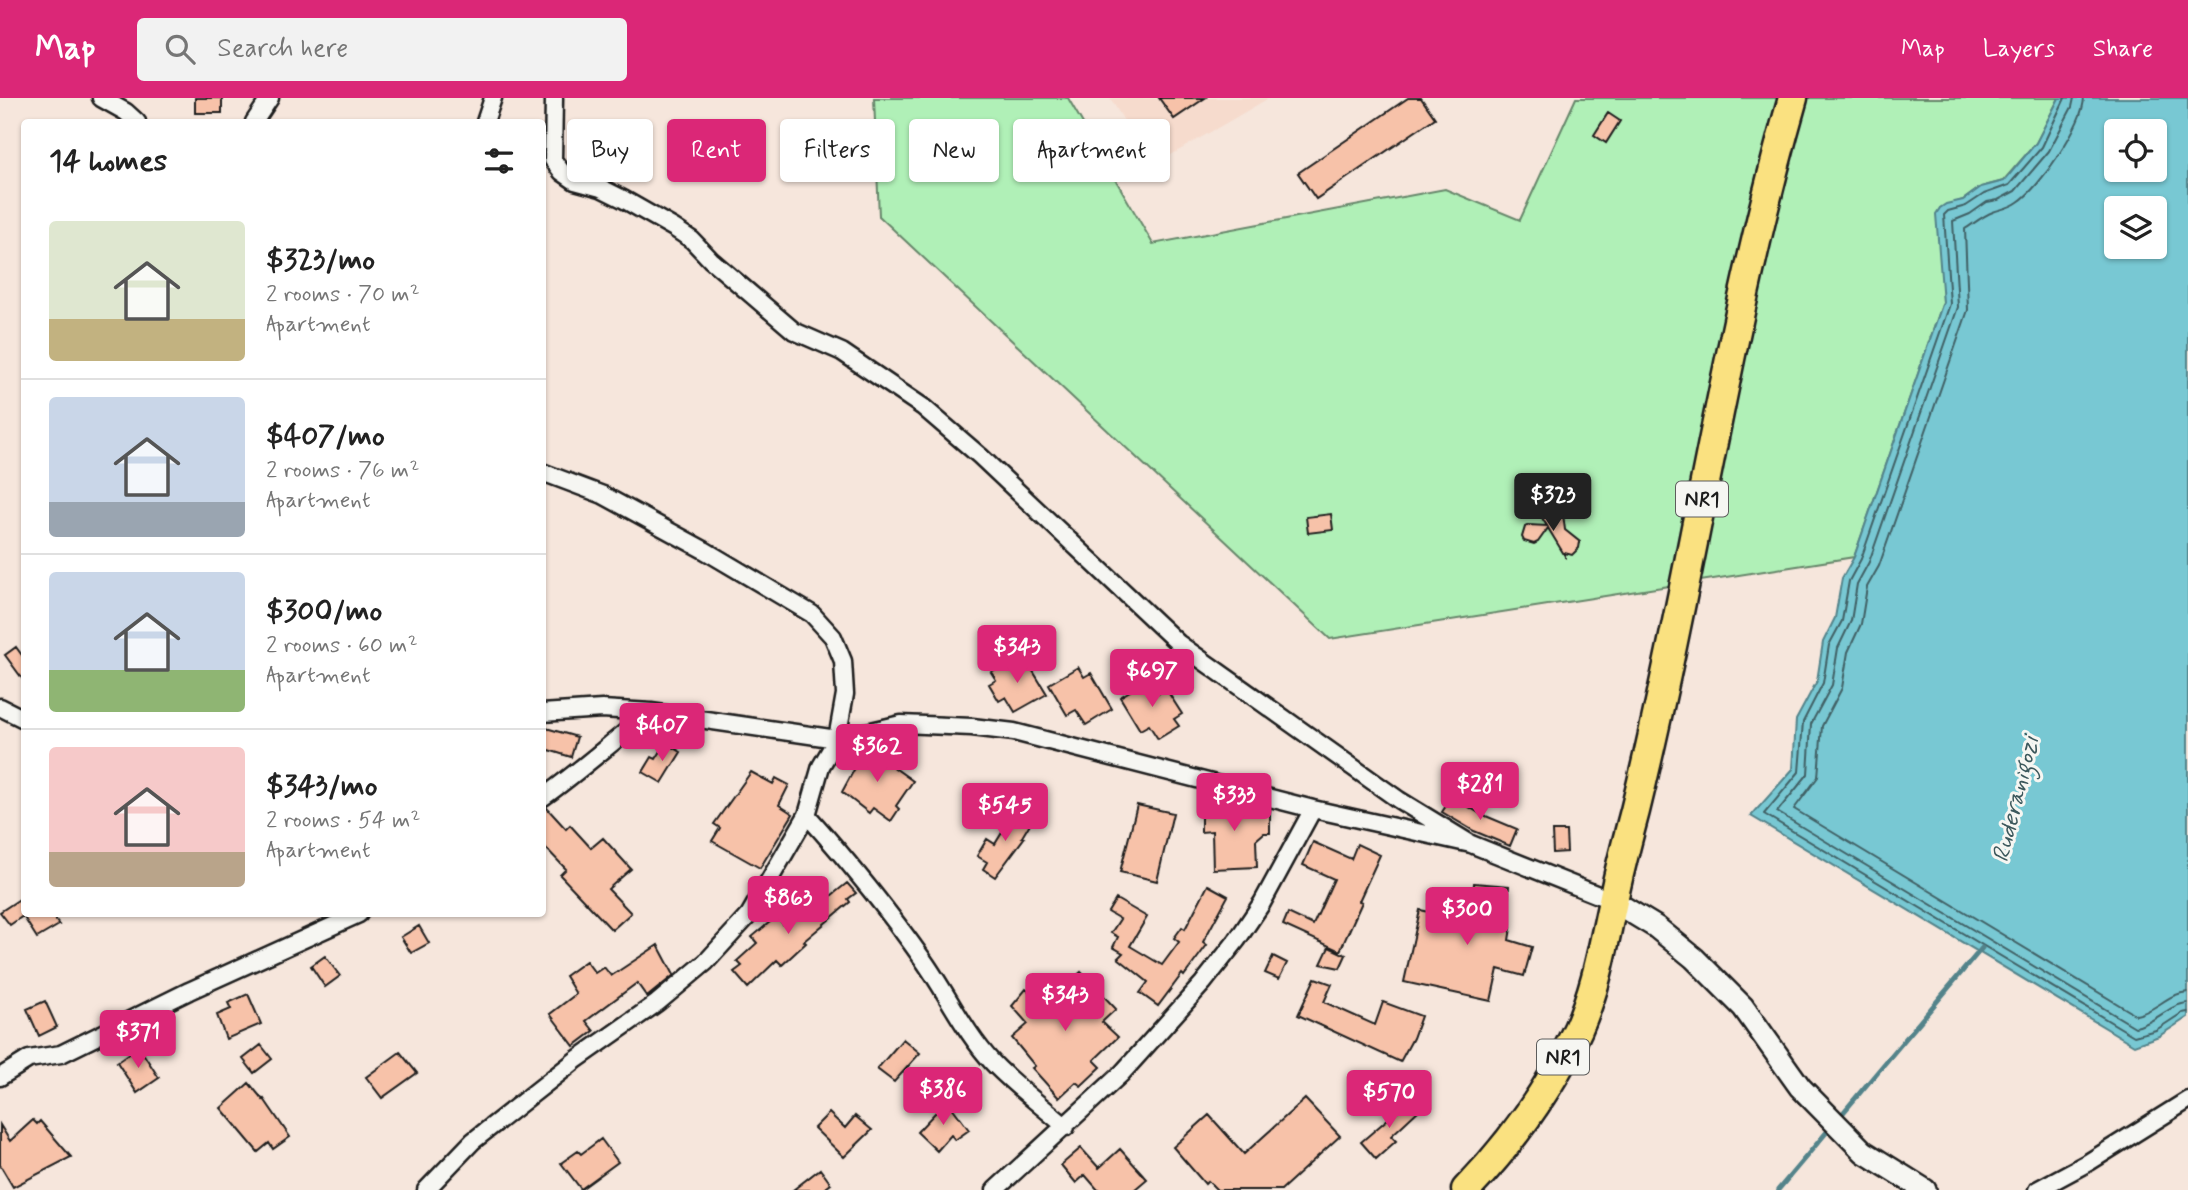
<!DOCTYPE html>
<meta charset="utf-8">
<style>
:root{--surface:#fff;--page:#f2f2f2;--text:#222;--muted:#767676;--line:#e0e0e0;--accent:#db2777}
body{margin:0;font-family:Mynerve,sans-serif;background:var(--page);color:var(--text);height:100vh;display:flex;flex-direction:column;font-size:26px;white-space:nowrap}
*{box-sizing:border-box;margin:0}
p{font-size:23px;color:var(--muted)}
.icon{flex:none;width:38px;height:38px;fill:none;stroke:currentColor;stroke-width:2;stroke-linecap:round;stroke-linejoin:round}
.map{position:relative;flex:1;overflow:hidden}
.drawer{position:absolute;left:21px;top:21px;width:525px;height:798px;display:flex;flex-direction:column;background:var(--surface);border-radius:7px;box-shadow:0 2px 5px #0004}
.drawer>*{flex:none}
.hud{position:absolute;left:567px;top:21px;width:665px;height:63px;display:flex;gap:14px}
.tools{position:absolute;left:2104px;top:21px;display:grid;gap:14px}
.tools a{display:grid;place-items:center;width:63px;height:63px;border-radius:7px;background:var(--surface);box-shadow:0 2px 5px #0004;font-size:35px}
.price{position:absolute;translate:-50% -60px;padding:0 16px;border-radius:7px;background:var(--accent);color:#fff;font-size:23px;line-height:46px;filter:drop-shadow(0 2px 4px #0008)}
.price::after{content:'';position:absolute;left:50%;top:42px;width:21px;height:16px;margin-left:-10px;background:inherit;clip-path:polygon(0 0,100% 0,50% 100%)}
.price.selected{background:#222;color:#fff}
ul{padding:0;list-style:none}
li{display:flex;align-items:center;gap:21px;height:175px;padding:0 28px}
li+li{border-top:2px solid var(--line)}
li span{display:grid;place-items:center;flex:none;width:196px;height:140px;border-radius:7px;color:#555}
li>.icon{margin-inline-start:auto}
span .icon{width:84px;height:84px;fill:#fffc;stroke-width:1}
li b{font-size:30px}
h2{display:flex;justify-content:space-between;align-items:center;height:84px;padding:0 28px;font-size:30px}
.pill{padding:0 24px;border-radius:7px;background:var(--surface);box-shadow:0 2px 5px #0004;font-size:24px;line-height:63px}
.pill.selected{background:var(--accent);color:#fff}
header{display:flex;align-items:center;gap:42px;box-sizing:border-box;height:98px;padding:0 35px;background:var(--accent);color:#fff}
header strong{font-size:33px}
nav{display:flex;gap:38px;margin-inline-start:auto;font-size:24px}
.search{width:490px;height:63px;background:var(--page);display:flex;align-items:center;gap:18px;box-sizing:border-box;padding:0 24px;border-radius:7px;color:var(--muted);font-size:26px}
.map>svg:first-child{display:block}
.built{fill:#f6dbcd}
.green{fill:#b0f0b7;stroke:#66866a;stroke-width:2}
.water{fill:#78c8d3;stroke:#53838a;stroke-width:2;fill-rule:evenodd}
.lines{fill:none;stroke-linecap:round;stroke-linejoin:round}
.shore{stroke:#416165;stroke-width:2}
.stream{stroke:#53838a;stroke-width:5}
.building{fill:#f7c2a9;stroke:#1c1c1c;stroke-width:2}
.minor-casing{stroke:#1c1c1c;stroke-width:21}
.tertiary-casing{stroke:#1c1c1c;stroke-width:26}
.trunk-casing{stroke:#1c1c1c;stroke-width:33}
.minor{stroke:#f6f6f2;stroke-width:16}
.tertiary{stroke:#f6f6f2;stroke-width:21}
.trunk{stroke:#fae180;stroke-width:28}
.labels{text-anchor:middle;stroke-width:6;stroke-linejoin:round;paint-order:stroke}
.shield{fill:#f6f6f2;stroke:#5d5d5c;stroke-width:2}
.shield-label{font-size:21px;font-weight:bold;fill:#1c1c1c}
.water-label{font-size:24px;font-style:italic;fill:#3c585c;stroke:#f6f6f2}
</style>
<header>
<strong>Map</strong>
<div class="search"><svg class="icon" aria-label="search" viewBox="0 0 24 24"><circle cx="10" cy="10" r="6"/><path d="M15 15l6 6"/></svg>Search here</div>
<nav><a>Map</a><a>Layers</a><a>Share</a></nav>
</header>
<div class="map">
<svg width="2188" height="1092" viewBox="0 0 2188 1092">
<rect width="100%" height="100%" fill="#f6e6dc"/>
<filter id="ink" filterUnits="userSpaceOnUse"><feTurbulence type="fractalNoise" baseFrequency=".0143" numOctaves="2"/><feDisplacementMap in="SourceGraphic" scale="14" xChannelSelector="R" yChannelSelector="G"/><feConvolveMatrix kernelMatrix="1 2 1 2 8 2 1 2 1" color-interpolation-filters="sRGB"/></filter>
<g filter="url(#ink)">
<path class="built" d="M1110,0H1269L1152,68Z"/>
<path class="green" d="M874,0H1068L1153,146L1445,91L1520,122L1576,0H2059L2036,45L2003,83L1981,89L1963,102L1940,110L1937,124L1940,142L1943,204L1854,459L1330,541L879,118Z"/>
<path class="water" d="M2059,0H2188V919L2159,938L2134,947L1751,718L1793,671L1796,622L1817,583L1823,544L1835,520L1842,480L1854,459L1943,204L1936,116L1940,110L1946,106L1963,102L1981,89L2004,83L2036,45ZM2116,33H2154V72H2116ZM2116,110H2154V149H2116Z"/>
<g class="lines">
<path class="shore" d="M2065,0L2042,49L2009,87L1984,96L1966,108L1948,113L1944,117L1950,206L1861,461L1849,483L1842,523L1829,547L1823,585L1803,624L1799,674L1764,716L2134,938L2156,932L2182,915L2188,914
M2074,0L2072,9L2049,53L2015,93L1998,102L1987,104L1970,116L1953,123L1958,209L1869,464L1857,486L1851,523L1838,550L1832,587L1811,626L1808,676L1777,714L2135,929C2154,926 2169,906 2188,905
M2084,0C2083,26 2040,90 2018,104C2010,110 2001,111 1993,114C1984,117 1973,126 1965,131L1968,212L1879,468L1867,489L1861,526L1848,554L1842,590L1822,628L1818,679L1794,711L2136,917C2155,914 2168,895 2188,894"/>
<path class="stream" d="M1837,1022L1982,850
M1778,1092L1831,1029"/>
</g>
<path class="building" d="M195,0H222V15H195Z
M1159,0H1205L1174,21Z
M1408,0H1421L1435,20L1316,101L1298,75Z
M1608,15L1620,23L1606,45L1594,37Z
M1553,413L1563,416L1565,432L1580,444L1579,450L1572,457L1565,455V458L1548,430L1538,444L1534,446L1524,443L1522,439L1525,429L1529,427L1547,428L1539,415L1546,419Z
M1331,416L1333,432L1308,435L1306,419Z
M16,549L24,560V583L5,557Z
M1014,560L1020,570L1028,565L1047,596L1015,614L1006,599L999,603L989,586L996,582L991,574Z
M1078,569L1084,579L1091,575L1112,611L1086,627L1076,612L1067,617L1049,586Z
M1150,581L1159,595L1166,591L1182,616L1174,621L1179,628L1158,641L1149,627L1140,632L1120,599Z
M546,630L577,639L571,659L542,650Z
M875,643V656L913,683L896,708L899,711L891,723L873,710L869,715L842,694L869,644Z
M666,645L681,654L662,685L643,674L652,659L656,661Z
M751,674L773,686L776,680L789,687L779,707L793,716L760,770L712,743L720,730L714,726Z
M1208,695L1227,700V711H1270V735H1264L1256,742L1257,769L1213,771L1212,733L1201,734V715H1209Z
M1452,699L1481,716L1517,731L1510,748L1474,733L1442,714Z
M1137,707L1173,715L1157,783L1120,774Z
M546,709L566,731L570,727L591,750L603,740L631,771L608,791L631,815L612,832L560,777L566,771L542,746V710Z
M1017,710L1034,719L1022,739L1024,740L995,779L983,771L987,764L977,758L987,741L995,746Z
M1552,733H1566L1567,754L1553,755Z
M1313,744L1351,761L1357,746L1380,757L1359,803L1362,804L1340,853L1283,827L1288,815L1313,827L1334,781L1303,767Z
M847,785L856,795L848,801L850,804L804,843L806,845L782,867L777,862L748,890L734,874L742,868L737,863L757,845L752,839L777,818L783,826L806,806L812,813Z
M1474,785L1509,788L1506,829L1511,830L1509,842L1532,849L1524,878L1498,871L1491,903L1404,884L1420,812L1471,823Z
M1208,787L1228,798L1203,844L1207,847L1184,878L1182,876L1158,908L1140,895L1148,884L1118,860L1123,855L1113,849L1118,839L1111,835L1120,821L1108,814L1116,801L1147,819L1130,848L1162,867L1179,844L1174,840L1182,829L1185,831Z
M24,798V816H51L59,827L37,840L23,818L10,827L0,814Z
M419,828L429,845L411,855L401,839Z
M658,847L674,877L647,899L637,885L586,923L594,933L574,948L550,916L576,896L565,878L586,863L595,875L604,869L611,878Z
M1329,849L1346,857L1340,870L1321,866Z
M325,858L340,878L325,889L311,868Z
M1273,858L1287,865L1279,881L1265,875Z
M1081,874L1116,911L1102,924L1118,939L1094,962L1101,969L1081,988L1076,984L1059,1000L1032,970L1035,968L1012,940L1028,926L1012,908L1026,891L1046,906Z
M1315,880L1332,886L1324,904L1375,927L1383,904L1421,918L1413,940L1400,964L1298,917Z
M248,896L261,926L226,941L217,917L231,911L228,905Z
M45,903L57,929L39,938L27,911Z
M903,941L920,955L894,984L877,971Z
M261,947L272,961L254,975L243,961Z
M139,949L159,980L137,995L117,964Z
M400,954L417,975L382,1000L366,979Z
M249,985L263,1002L264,1001L290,1039L273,1051L269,1045L258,1054L221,1010Z
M1305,1001L1340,1038L1281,1092H1217L1208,1083L1205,1086L1173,1049L1209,1017L1244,1056Z
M1410,1002L1419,1012L1391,1038L1396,1043L1376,1061L1361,1044Z
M949,1005L969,1032L955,1042L951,1037L937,1053L917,1034L935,1015Z
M829,1015L845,1030L855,1018L872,1032L844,1059L814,1030Z
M33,1022L37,1026L40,1023L71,1059L13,1089L0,1067V1027L10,1043Z
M601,1041L618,1064L581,1091L561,1065L578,1053L581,1056Z
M1081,1050L1099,1070L1120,1051L1147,1081L1134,1092H1098L1085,1077L1076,1085L1061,1067Z
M820,1071L831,1086L823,1092H793Z"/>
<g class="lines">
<defs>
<path id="minor" d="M101,0L126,14L137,24
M554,0L553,62L562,74L575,83L601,90L623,101L674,130L692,142L711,162L794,233L842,254L923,309L980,358L1178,545L1399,702L1471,746
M254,24L270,0
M485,24L493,0
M0,609L24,621
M542,615L602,611L651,614L837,641L901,626L972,629L1014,634L1313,711L1471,746L1613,803
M542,700C580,673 614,642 651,614
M807,717C849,764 888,812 924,863C948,897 965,935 993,965C1015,988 1042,1008 1066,1029
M0,979L29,961L61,956L189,893L359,816
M426,1092L473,1043L576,962L657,905L706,864L749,817L807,717L821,668L837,641L845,596L843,563L833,539L812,516L704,452L603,397L542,374
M995,1092L1122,975L1203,885L1237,842L1262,805L1313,711
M2037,1092L2089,1064L2188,1002"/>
<path id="tertiary" d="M1613,803L1656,829L1694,860L1743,909L1800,989L1864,1054L1925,1092"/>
<path id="trunk" d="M1466,1092C1512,1044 1550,991 1578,931C1597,888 1603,848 1613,803C1619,773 1627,743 1635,713C1693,477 1726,234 1793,0"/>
</defs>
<use href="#minor" class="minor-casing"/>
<use href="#tertiary" class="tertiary-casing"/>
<use href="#trunk" class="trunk-casing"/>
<use href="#minor" class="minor"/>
<use href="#tertiary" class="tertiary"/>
<use href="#trunk" class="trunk"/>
</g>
</g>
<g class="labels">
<g class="shield">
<rect x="1676" y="383.5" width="52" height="35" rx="5"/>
<rect x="1537" y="941.5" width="52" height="35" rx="5"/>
</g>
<g class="shield-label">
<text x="1702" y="408">NR1</text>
<text x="1563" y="966">NR1</text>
</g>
<g class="water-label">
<text transform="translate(2015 701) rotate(-76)" y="8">Ruderanigozi</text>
</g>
</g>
</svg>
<div class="tools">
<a><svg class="icon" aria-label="locate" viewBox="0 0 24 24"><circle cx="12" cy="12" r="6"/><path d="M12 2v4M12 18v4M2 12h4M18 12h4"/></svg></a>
<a><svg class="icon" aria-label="layers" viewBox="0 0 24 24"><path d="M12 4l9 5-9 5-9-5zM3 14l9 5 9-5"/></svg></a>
</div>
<b class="price selected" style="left:1553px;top:435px">$323</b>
<b class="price" style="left:1017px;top:587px">$343</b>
<b class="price" style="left:1152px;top:611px">$697</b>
<b class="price" style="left:662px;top:665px">$407</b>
<b class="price" style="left:877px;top:686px">$362</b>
<b class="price" style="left:1480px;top:724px">$281</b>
<b class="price" style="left:1234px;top:735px">$333</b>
<b class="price" style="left:1005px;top:745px">$545</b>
<b class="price" style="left:788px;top:838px">$863</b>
<b class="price" style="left:1467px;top:849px">$300</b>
<b class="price" style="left:1065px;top:935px">$343</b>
<b class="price" style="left:138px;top:972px">$371</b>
<b class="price" style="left:943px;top:1029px">$386</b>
<b class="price" style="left:1389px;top:1032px">$570</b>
<div class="hud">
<a class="pill">Buy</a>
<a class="pill selected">Rent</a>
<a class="pill">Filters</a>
<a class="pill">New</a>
<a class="pill">Apartment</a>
</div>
<section class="drawer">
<h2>14 homes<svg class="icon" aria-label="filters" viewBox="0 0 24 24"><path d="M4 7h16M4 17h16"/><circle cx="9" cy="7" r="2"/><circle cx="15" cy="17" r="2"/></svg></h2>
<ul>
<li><span style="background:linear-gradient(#dfe7d0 70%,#c2b280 0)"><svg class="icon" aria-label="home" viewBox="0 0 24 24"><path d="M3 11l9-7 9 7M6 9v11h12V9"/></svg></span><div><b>$323/mo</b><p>2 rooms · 70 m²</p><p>Apartment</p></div></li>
<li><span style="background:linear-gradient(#c9d6e8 75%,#9aa5b1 0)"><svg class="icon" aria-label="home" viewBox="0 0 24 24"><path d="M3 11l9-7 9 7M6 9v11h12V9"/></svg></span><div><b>$407/mo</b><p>2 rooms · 76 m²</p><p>Apartment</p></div></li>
<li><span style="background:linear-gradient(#c9d6e8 70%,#8fb573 0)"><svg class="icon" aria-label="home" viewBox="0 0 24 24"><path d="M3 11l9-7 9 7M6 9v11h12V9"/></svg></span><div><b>$300/mo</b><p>2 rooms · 60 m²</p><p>Apartment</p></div></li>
<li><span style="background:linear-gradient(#f6c9c9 75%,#b9a48a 0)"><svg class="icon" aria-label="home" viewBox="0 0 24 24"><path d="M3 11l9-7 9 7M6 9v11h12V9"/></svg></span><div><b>$343/mo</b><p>2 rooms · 54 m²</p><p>Apartment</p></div></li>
</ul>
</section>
</div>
